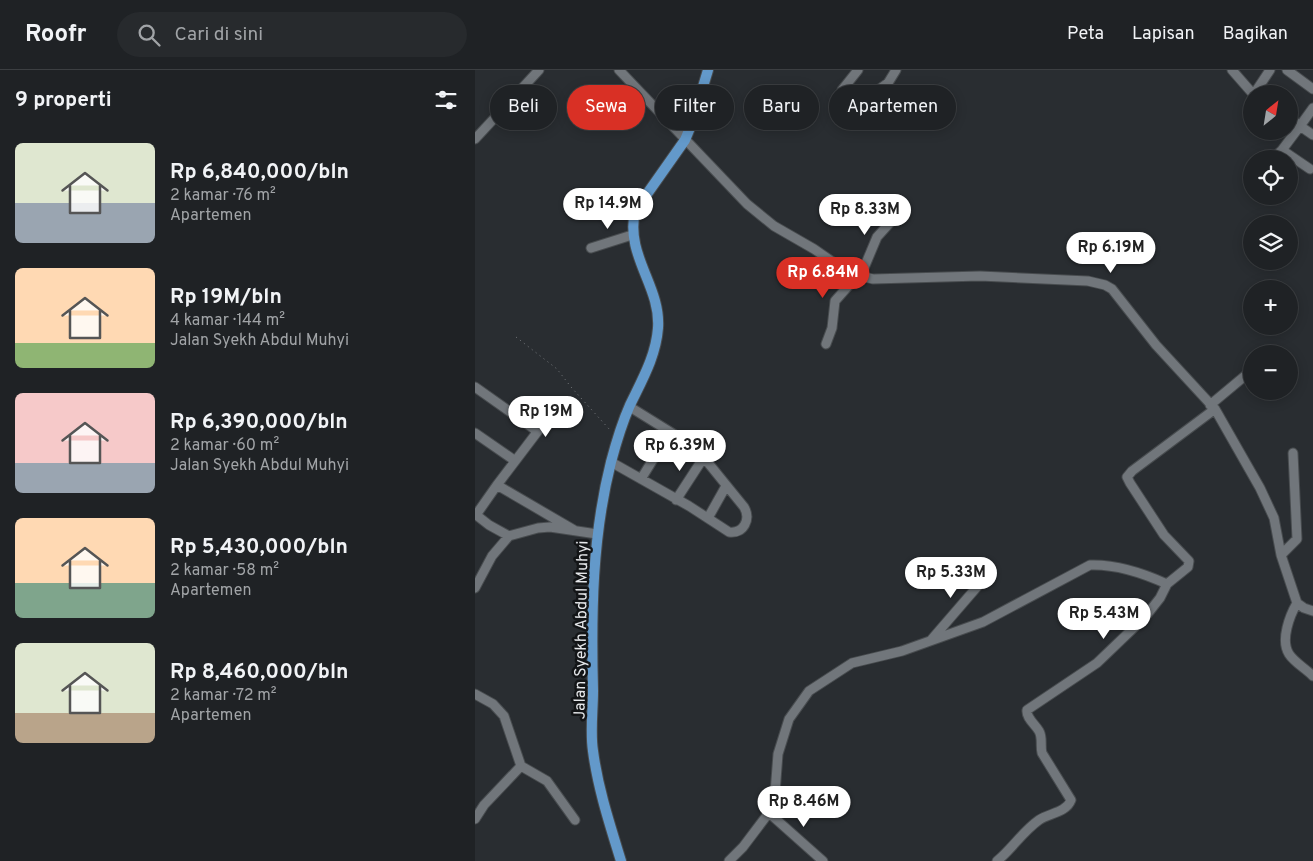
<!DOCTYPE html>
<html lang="id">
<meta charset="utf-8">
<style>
:root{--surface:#1f2225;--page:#272a2d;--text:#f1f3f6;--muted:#a1a4a7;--line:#3c3f42;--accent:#d93025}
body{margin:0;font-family:Overpass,sans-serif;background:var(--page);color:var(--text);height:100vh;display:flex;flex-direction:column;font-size:19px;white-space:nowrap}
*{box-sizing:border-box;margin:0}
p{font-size:16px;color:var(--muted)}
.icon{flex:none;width:28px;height:28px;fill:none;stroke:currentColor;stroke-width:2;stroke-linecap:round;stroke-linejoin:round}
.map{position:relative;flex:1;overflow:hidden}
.drawer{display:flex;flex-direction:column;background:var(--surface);width:475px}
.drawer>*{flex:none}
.hud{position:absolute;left:15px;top:15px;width:475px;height:45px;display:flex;gap:10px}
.needle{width:32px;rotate:30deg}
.fabs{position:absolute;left:768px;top:15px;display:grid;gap:10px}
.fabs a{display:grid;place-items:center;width:55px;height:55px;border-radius:50%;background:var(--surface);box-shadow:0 2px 12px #0003,0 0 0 1px var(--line);font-size:25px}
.price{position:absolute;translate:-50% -42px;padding:0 11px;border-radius:18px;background:#fff;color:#222;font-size:16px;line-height:32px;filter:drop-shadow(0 1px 2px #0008)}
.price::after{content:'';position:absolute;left:50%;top:30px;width:15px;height:11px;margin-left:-8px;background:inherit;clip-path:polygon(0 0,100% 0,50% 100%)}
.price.selected{background:var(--accent);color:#fff}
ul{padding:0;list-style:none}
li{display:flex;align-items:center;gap:15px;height:125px;padding:0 15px}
li span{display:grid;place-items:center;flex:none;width:140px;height:100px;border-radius:8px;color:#555}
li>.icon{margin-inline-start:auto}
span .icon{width:60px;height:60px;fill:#fffc;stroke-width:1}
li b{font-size:21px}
h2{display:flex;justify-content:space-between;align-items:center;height:60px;padding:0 15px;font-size:21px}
.chip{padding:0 18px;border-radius:22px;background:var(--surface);box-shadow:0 2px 12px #0003,0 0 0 1px var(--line);font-size:18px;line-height:45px}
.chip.selected{background:var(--accent);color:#fff}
header{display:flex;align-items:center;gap:30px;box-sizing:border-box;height:70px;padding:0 25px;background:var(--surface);border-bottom:1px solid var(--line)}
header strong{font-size:24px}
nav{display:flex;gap:28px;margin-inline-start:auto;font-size:18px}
.search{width:350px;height:45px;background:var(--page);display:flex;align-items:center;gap:12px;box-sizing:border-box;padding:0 18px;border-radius:28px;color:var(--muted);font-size:19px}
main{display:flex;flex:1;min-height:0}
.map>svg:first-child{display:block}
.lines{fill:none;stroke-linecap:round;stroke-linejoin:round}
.minor-casing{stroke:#484c4f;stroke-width:11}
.major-casing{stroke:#484c4f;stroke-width:12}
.path{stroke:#7b7e82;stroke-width:1;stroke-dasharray:1 4;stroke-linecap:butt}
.minor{stroke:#71767b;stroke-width:9}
.major{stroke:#6399ca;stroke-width:10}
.labels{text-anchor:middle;stroke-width:5;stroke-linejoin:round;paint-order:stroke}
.street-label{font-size:16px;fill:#e5e7ea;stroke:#131517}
</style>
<header>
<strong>Roofr</strong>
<div class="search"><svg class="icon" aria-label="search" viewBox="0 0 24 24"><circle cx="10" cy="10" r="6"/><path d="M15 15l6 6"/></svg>Cari di sini</div>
<nav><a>Peta</a><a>Lapisan</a><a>Bagikan</a></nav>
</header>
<main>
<section class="drawer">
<h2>9 properti<svg class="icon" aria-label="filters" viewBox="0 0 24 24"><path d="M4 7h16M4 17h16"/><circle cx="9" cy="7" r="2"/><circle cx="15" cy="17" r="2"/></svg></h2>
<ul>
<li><span style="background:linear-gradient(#dfe7d0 60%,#9aa5b1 0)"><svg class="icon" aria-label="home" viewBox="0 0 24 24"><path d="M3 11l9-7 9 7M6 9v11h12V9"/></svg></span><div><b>Rp 6,840,000/bln</b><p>2 kamar · 76 m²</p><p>Apartemen</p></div></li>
<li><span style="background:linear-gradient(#ffd9b3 75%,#8fb573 0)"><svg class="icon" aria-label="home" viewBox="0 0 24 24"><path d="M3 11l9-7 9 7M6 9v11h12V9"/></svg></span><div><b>Rp 19M/bln</b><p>4 kamar · 144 m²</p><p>Jalan Syekh Abdul Muhyi</p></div></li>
<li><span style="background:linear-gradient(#f6c9c9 70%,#9aa5b1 0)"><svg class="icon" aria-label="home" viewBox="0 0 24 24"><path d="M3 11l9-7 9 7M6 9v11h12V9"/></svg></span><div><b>Rp 6,390,000/bln</b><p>2 kamar · 60 m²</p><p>Jalan Syekh Abdul Muhyi</p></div></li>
<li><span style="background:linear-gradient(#ffd9b3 65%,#7fa58c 0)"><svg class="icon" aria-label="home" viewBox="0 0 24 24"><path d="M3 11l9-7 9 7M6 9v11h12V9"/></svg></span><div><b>Rp 5,430,000/bln</b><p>2 kamar · 58 m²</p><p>Apartemen</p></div></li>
<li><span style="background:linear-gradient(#dfe7d0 70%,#b9a48a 0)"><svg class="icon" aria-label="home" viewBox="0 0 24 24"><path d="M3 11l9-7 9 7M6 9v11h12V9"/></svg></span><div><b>Rp 8,460,000/bln</b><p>2 kamar · 72 m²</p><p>Apartemen</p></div></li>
</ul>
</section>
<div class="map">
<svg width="838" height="791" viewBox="0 0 838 791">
<rect width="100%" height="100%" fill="#292d31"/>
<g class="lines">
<defs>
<path id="minor" d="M144,0L272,134L299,156L339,179L365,197L381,205L398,209L505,206L613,211L630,215L637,219L681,275L740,339L785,418L799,448L806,485L822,533C815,545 805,570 814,584C819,592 831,599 838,606
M757,0L778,24
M812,0L838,19
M367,20L383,0
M779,24L795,0
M838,38L825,56L838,65
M376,44L385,33L413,13L421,0
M814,47L825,56L807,80L835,99
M0,69L64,0
M797,89L807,80
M116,178L157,165
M351,274L357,258L360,231L389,198L402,167L421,146
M0,317L62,361
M85,332L22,415L99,460
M735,335L771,305
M0,363L39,390
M136,392L214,436L254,462C269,464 276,449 269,437L230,389L226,381L155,337
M166,409L195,362
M201,430L229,387
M0,444L14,455L34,466L63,458L75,457L122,464
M1,445L22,415
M233,448L251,416
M806,485L822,469L818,383
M0,518L17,486L34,466
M822,533L829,538L838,541
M457,569L514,503
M0,624L18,634L29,646L46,696L72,711L100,750
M294,743L348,791
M0,749L9,735L46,696
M254,791L268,777L299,736L303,684L314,649L334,621L377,593L427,581L508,552L615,495C642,494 668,503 692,514L713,497L714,491L689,465L655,413L652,407L657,401L740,339
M522,791C537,779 547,762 564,750C574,743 591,743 596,730L567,683C565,676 568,668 564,661C560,654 551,648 552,640L622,593L670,547L685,528L692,514"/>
<path id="major" d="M146,791C135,755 123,719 118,681C115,662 118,641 118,621C116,544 117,467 136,392C141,373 147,353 155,335C167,310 181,286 183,258C186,216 150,186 160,141L210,70L217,53L233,0"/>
</defs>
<use href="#minor" class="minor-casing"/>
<use href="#major" class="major-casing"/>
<path class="path" d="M41,267L82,299L96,317L135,360"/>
<use href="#minor" class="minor"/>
<use href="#major" class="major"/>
</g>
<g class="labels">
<g class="street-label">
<text transform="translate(105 560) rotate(-89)" y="6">Jalan Syekh Abdul Muhyi</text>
</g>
</g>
</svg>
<div class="fabs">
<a><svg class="needle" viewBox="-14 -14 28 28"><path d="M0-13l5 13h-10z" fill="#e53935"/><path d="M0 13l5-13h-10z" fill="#a1a4a7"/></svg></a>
<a><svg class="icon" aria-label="locate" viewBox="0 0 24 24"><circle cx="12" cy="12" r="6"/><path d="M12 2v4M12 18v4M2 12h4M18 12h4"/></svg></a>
<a><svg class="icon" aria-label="layers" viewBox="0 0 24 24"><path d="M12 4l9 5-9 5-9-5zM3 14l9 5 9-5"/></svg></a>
<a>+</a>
<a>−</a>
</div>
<b class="price" style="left:133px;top:160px">Rp 14.9M</b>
<b class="price" style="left:390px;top:166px">Rp 8.33M</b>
<b class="price" style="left:636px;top:204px">Rp 6.19M</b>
<b class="price selected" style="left:348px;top:229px">Rp 6.84M</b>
<b class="price" style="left:71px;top:368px">Rp 19M</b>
<b class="price" style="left:205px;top:402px">Rp 6.39M</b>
<b class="price" style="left:476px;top:529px">Rp 5.33M</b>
<b class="price" style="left:629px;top:570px">Rp 5.43M</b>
<b class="price" style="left:329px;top:758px">Rp 8.46M</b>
<div class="hud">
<a class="chip">Beli</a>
<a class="chip selected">Sewa</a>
<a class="chip">Filter</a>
<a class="chip">Baru</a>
<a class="chip">Apartemen</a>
</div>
</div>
</main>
